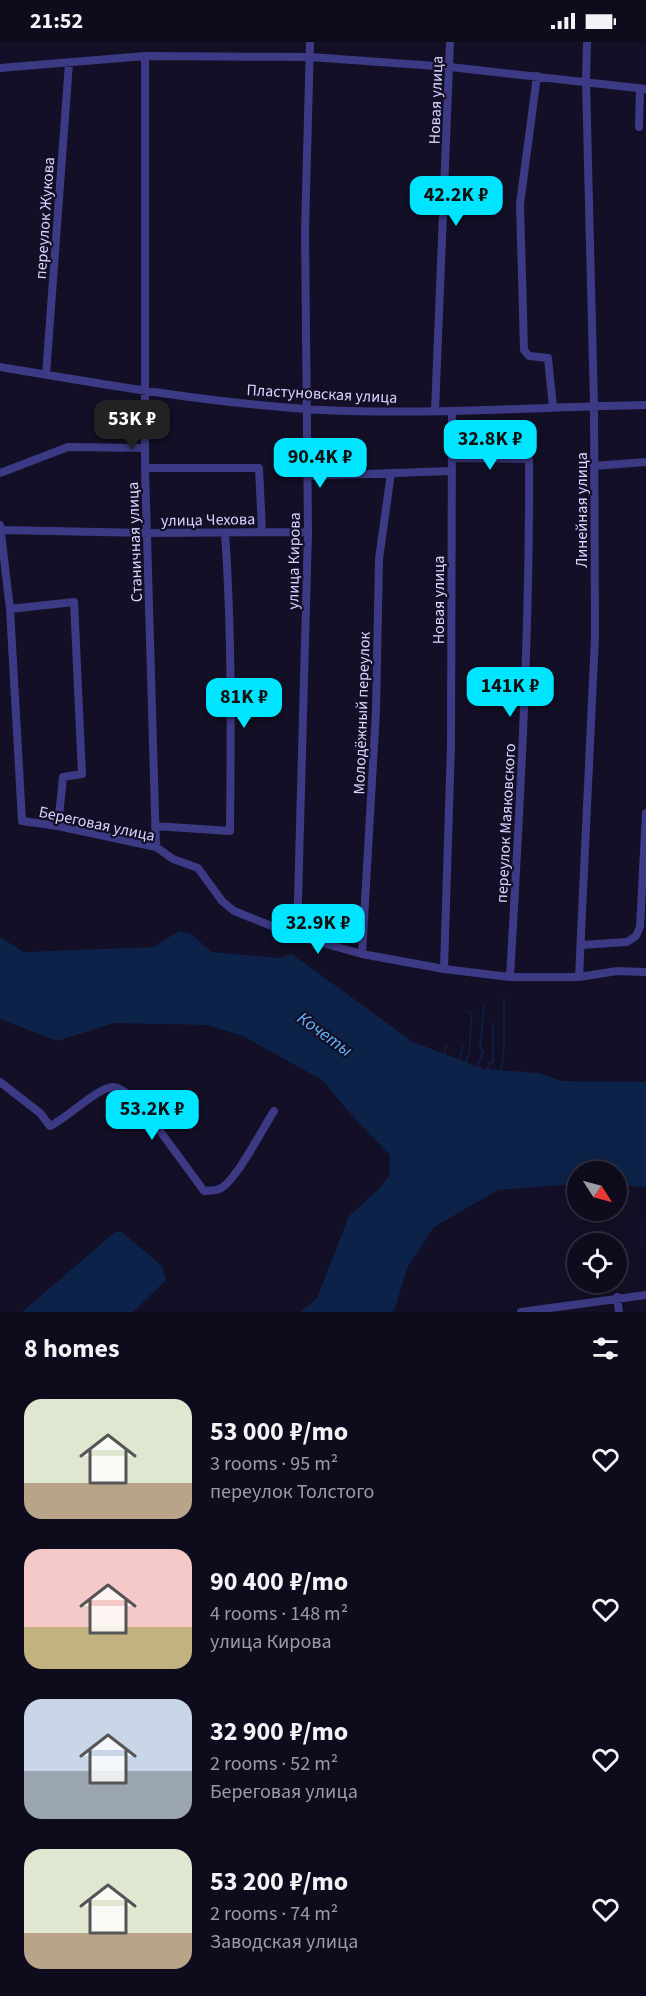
<!DOCTYPE html>
<meta charset="utf-8">
<style>
:root{--surface:#0e0b1c;--page:#1c1929;--text:#f1f3f6;--muted:#9b9ba3;--line:#2e2b3b;--accent:#00e5ff}
body{margin:0;font-family:"Source Sans 3",sans-serif;background:var(--page);color:var(--text);height:100vh;display:flex;flex-direction:column;font-size:22px;white-space:nowrap}
*{box-sizing:border-box;margin:0}
p{font-size:20px;color:var(--muted)}
.icon{flex:none;width:33px;height:33px;fill:none;stroke:currentColor;stroke-width:2;stroke-linecap:round;stroke-linejoin:round}
.map{position:relative;height:1270px;overflow:hidden}
.sheet{display:flex;flex-direction:column;background:var(--surface);flex:1}
.sheet>*{flex:none}
.needle{width:39px;rotate:126deg}
.controls{position:absolute;left:567px;top:1119px;display:grid;gap:12px}
.controls a{display:grid;place-items:center;width:60px;height:60px;border-radius:50%;background:var(--surface);box-shadow:0 6px 24px #0002,0 0 0 2px var(--line);font-size:30px}
.price{position:absolute;translate:-50% -51px;padding:0 14px;border-radius:12px;background:var(--accent);color:#111;font-size:20px;line-height:39px;filter:drop-shadow(0 2px 3px #0008)}
.price::after{content:'';position:absolute;left:50%;top:36px;width:18px;height:14px;margin-left:-9px;background:inherit;clip-path:polygon(0 0,100% 0,50% 100%)}
.price.current{background:#222;color:#fff}
ul{padding:0;list-style:none}
li{display:flex;align-items:center;gap:18px;height:150px;padding:0 24px}
li span{display:grid;place-items:center;flex:none;width:168px;height:120px;border-radius:18px;color:#555}
li>.icon{margin-inline-start:auto}
span .icon{width:72px;height:72px;fill:#fffc;stroke-width:1}
li b{font-size:26px}
h2{display:flex;justify-content:space-between;align-items:center;height:72px;padding:0 24px;font-size:26px}
.status{display:flex;justify-content:space-between;align-items:center;height:42px;padding:0 30px;background:var(--surface);direction:ltr}
.status svg{height:16px;fill:currentColor}
.map>svg:first-child{display:block}
.water{fill:#0c2248}
.lines{fill:none;stroke-linecap:round;stroke-linejoin:round}
.stream{stroke:#0c2248;stroke-width:1.5}
.minor{stroke:#3d3a85;stroke-width:8}
.labels{text-anchor:middle;stroke-width:4.5;stroke-linejoin:round;paint-order:stroke}
.street-label{font-size:16px;fill:#d9d4ff;stroke:#130f26}
.water-label{font-size:18px;font-style:italic;fill:#62b6ff;stroke:#130f26}
</style>
<div class="status"><b>21:52</b><svg viewBox="0 0 49 12"><path d="M0 12V9h3v3zM5 12V6h3v6zM10 12V3h3v9zM15 12V0h3v12zM26 1h20v11H26zM47 4h2v5h-2z"/></svg></div>
<div class="map">
<svg width="646" height="1270" viewBox="0 0 646 1270">
<rect width="100%" height="100%" fill="#130f26"/>
<path class="water" d="M179,889L191,892L212,910L279,916L292,912L413,1000L484,1027L539,1031L562,1039L646,1040V1145L617,1143L616,1130H578L577,1142L498,1148L434,1185L407,1226L395,1267L392,1270H300L317,1256L349,1174L380,1146L389,1134L390,1113L356,1078L322,1038L243,994L207,983L114,981L57,999L0,977V895L24,910L153,905Z
M115,1190H122L162,1224L166,1238L133,1270H22Z"/>
<g class="lines">
<path class="stream" d="M444,1011L447,1003
M459,1018L463,1004
M465,1021L469,1012L472,971L467,970
M478,1024L483,1009L480,1005L484,964
M487,1029L489,1021H493V985L491,981
M501,1029L504,1007V955"/>
<path class="minor" d="M145,14V426L156,805
M0,26L145,14L310,15L450,25L646,47
M537,34L520,162L524,308L529,314L548,316L553,366
M639,85L640,46
M0,325C101,342 203,360 306,367C419,374 532,365 646,363
M46,333L69,21
M435,369L450,0
M452,416L529,417C530,590 520,763 510,935
M594,424L646,420
M145,426H259L262,490
M0,431L68,405L145,406
M307,434L452,429
M0,483L10,567L22,779L58,784L156,805L173,817L198,826L222,859L234,869L297,894L362,912L444,927L510,935H579L617,929L646,930
M2,488L147,491L308,490
M10,567L74,560L82,732L63,735L58,784
M155,784L230,789C231,689 232,590 225,491
M297,894L308,490L305,189L310,0
M581,903L627,900L636,894L640,885L646,771
M362,912L376,669L379,517L391,431
M444,927L451,702L452,370
M579,935L595,595L594,364L586,40L587,0
M0,1040L40,1071L50,1084C66,1077 98,1045 113,1045C122,1046 131,1054 138,1059L204,1149C209,1148 215,1149 219,1147C235,1141 263,1086 274,1069
M617,1255L619,1270
M521,1270L646,1253"/>
</g>
<g class="labels">
<g class="street-label">
<text transform="translate(435 58) rotate(-88)" y="6">Новая улица</text>
<text transform="translate(44 176) rotate(-86)" y="6">переулок Жукова</text>
<text transform="translate(322 351) rotate(3)" y="6">Пластуновская улица</text>
<text transform="translate(581 468) rotate(-90)" y="6">Линейная улица</text>
<text transform="translate(208 477) rotate(-1)" y="6">улица Чехова</text>
<text transform="translate(134 500) rotate(-92)" y="6">Станичная улица</text>
<text transform="translate(293 519) rotate(-89)" y="6">улица Кирова</text>
<text transform="translate(438 558) rotate(-90)" y="6">Новая улица</text>
<text transform="translate(361 671) rotate(-88)" y="6">Молодёжный переулок</text>
<text transform="translate(97 781) rotate(12)" y="6">Береговая улица</text>
<text transform="translate(505 781) rotate(-87)" y="6">переулок Маяковского</text>
</g>
<g class="water-label">
<text transform="translate(325 992) rotate(36)" y="6">Кочеты</text>
</g>
</g>
</svg>
<div class="controls">
<a><svg class="needle" viewBox="-14 -14 28 28"><path d="M0-13l5 13h-10z" fill="#e53935"/><path d="M0 13l5-13h-10z" fill="#9b9ba3"/></svg></a>
<a><svg class="icon" aria-label="locate" viewBox="0 0 24 24"><circle cx="12" cy="12" r="6"/><path d="M12 2v4M12 18v4M2 12h4M18 12h4"/></svg></a>
</div>
<b class="price" style="left:456px;top:185px">42.2K ₽</b>
<b class="price current" style="left:132px;top:409px">53K ₽</b>
<b class="price" style="left:490px;top:429px">32.8K ₽</b>
<b class="price" style="left:320px;top:447px">90.4K ₽</b>
<b class="price" style="left:510px;top:676px">141K ₽</b>
<b class="price" style="left:244px;top:687px">81K ₽</b>
<b class="price" style="left:318px;top:913px">32.9K ₽</b>
<b class="price" style="left:152px;top:1099px">53.2K ₽</b>
</div>
<section class="sheet">
<h2>8 homes<svg class="icon" aria-label="filters" viewBox="0 0 24 24"><path d="M4 7h16M4 17h16"/><circle cx="9" cy="7" r="2"/><circle cx="15" cy="17" r="2"/></svg></h2>
<ul>
<li><span style="background:linear-gradient(#dfe7d0 70%,#b9a48a 0)"><svg class="icon" aria-label="home" viewBox="0 0 24 24"><path d="M3 11l9-7 9 7M6 9v11h12V9"/></svg></span><div><b>53 000 ₽/mo</b><p>3 rooms · 95 m²</p><p>переулок Толстого</p></div><svg class="icon" aria-label="heart" viewBox="0 0 24 24"><path d="M12 20l-8-8c-3-5 5-10 8-4 3-6 11-1 8 4z"/></svg></li>
<li><span style="background:linear-gradient(#f6c9c9 65%,#c2b280 0)"><svg class="icon" aria-label="home" viewBox="0 0 24 24"><path d="M3 11l9-7 9 7M6 9v11h12V9"/></svg></span><div><b>90 400 ₽/mo</b><p>4 rooms · 148 m²</p><p>улица Кирова</p></div><svg class="icon" aria-label="heart" viewBox="0 0 24 24"><path d="M12 20l-8-8c-3-5 5-10 8-4 3-6 11-1 8 4z"/></svg></li>
<li><span style="background:linear-gradient(#c9d6e8 60%,#9aa5b1 0)"><svg class="icon" aria-label="home" viewBox="0 0 24 24"><path d="M3 11l9-7 9 7M6 9v11h12V9"/></svg></span><div><b>32 900 ₽/mo</b><p>2 rooms · 52 m²</p><p>Береговая улица</p></div><svg class="icon" aria-label="heart" viewBox="0 0 24 24"><path d="M12 20l-8-8c-3-5 5-10 8-4 3-6 11-1 8 4z"/></svg></li>
<li><span style="background:linear-gradient(#dfe7d0 70%,#b9a48a 0)"><svg class="icon" aria-label="home" viewBox="0 0 24 24"><path d="M3 11l9-7 9 7M6 9v11h12V9"/></svg></span><div><b>53 200 ₽/mo</b><p>2 rooms · 74 m²</p><p>Заводская улица</p></div><svg class="icon" aria-label="heart" viewBox="0 0 24 24"><path d="M12 20l-8-8c-3-5 5-10 8-4 3-6 11-1 8 4z"/></svg></li>
</ul>
</section>
